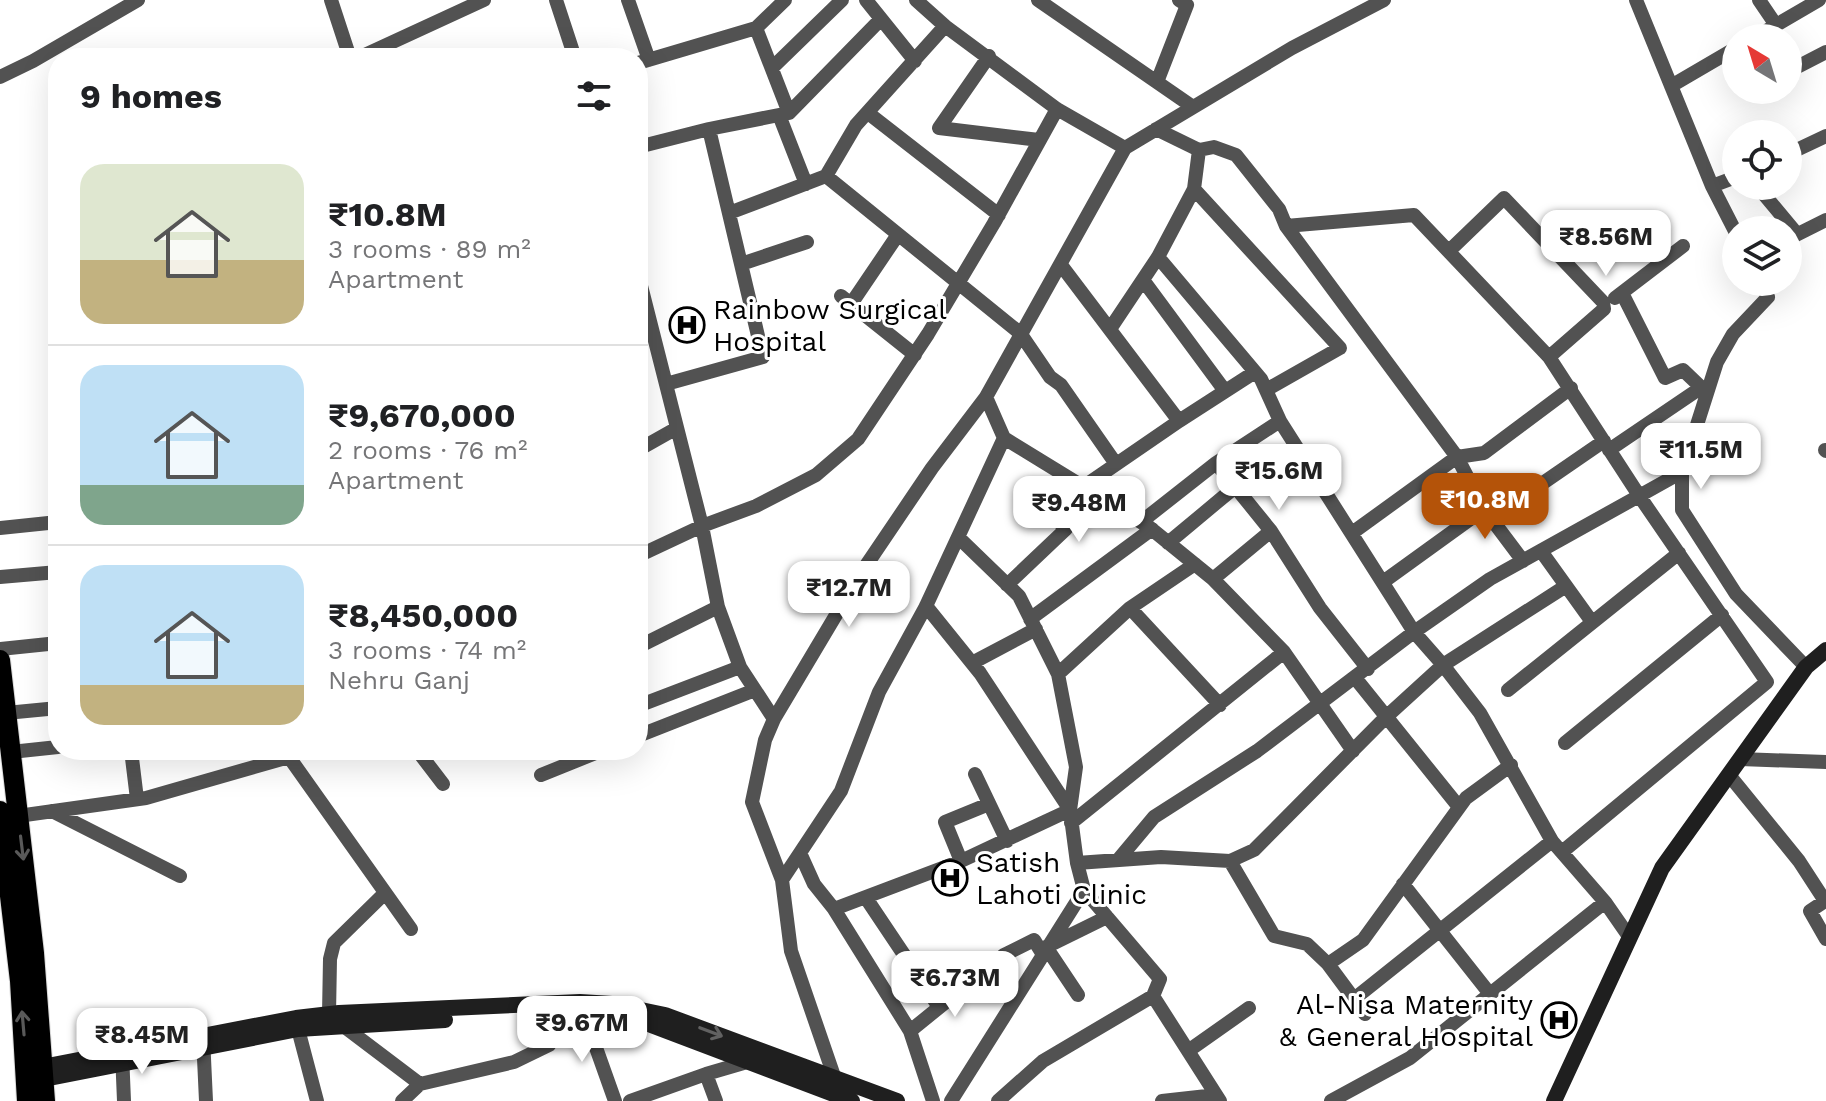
<!DOCTYPE html>
<meta charset="utf-8">
<style>
:root{--surface:#fff;--page:#f6f6f6;--text:#202124;--muted:#757577;--line:#e0e0e0;--accent:#b45309}
body{margin:0;font-family:"Work Sans",sans-serif;background:var(--page);color:var(--text);height:100vh;display:flex;flex-direction:column;font-size:30px;white-space:nowrap}
*{box-sizing:border-box;margin:0}
p{font-size:26px;color:var(--muted)}
.icon{flex:none;width:44px;height:44px;fill:none;stroke:currentColor;stroke-width:2;stroke-linecap:round;stroke-linejoin:round}
.map{position:relative;flex:1;overflow:hidden}
.side{position:absolute;left:48px;top:48px;width:600px;height:712px;display:flex;flex-direction:column;background:var(--surface);border-radius:32px;box-shadow:0 8px 32px #0002}
.side>*{flex:none}
.needle{width:52px;rotate:322deg}
.controls{position:absolute;left:1722px;top:24px;display:grid;gap:16px}
.controls a{display:grid;place-items:center;width:80px;height:80px;border-radius:50%;background:var(--surface);box-shadow:0 8px 32px #0002;font-size:40px}
.price{position:absolute;translate:-50% -68px;padding:0 18px;border-radius:16px;background:#fff;color:#222;font-size:26px;line-height:52px;filter:drop-shadow(0 2px 4px #0008)}
.price::after{content:'';position:absolute;left:50%;top:48px;width:24px;height:18px;margin-left:-12px;background:inherit;clip-path:polygon(0 0,100% 0,50% 100%)}
.price.selected{background:var(--accent);color:#fff}
ul{padding:0;list-style:none}
li{display:flex;align-items:center;gap:24px;height:200px;padding:0 32px}
li+li{border-top:2px solid var(--line)}
li span{display:grid;place-items:center;flex:none;width:224px;height:160px;border-radius:24px;color:#555}
li>.icon{margin-inline-start:auto}
span .icon{width:96px;height:96px;fill:#fffc;stroke-width:1}
li b{font-size:34px}
h2{display:flex;justify-content:space-between;align-items:center;height:96px;padding:0 32px;font-size:34px}
.map>svg:first-child{display:block}
.lines{fill:none;stroke-linecap:round;stroke-linejoin:round}
.primary-casing{stroke:#dbdbdb;stroke-width:22}
.minor{stroke:#525252;stroke-width:14}
.secondary{stroke:#1f1f1f;stroke-width:16}
.primary{stroke:#000;stroke-width:20}
.oneway{stroke:#595959}
.oneway2{stroke:#626262}
.labels{text-anchor:middle;stroke-width:6;stroke-linejoin:round;paint-order:stroke}
.poi-label{font-size:28px;fill:#000;stroke:#fff;text-anchor:start}
</style>
<div class="map">
<svg width="1826" height="1101" viewBox="0 0 1826 1101">
<rect width="100%" height="100%" fill="#fff"/>
<g class="lines">
<defs>
<path id="primary" d="M0,660L34,953L45,1101
M0,811L20,981L27,1101"/>
</defs>
<use href="#primary" class="primary-casing"/>
<path class="minor" d="M331,0L350,58
M556,0L575,58
M628,0L649,60
M866,0L915,61
M916,0L945,26L1057,109L1125,148
M1038,0L1193,107
M1636,0L1712,186L1736,233
M1759,0L1776,25
M1754,38L1819,0
M989,56L939,128L1039,140
M358,58L484,0
M638,63L756,28L785,0
M1799,66L1826,52
M772,68L842,0
M0,77L33,61L138,0
M1157,82L1187,5L1179,0
M1671,86L1736,48
M789,113L881,19
M868,113L999,215
M779,115L806,184
M709,129L789,113L756,28
M1156,129L1199,150L1194,189L1158,257L1261,379L1280,421L1414,632L1490,579L1682,472
M638,147L709,129L763,357L666,384
M1199,150L1214,147L1236,155L1279,209L1286,226L1457,457L1484,509
M1788,154L1826,136
M826,176L1020,333L1050,377L1061,385L1116,464
M1712,186L1736,177
M1757,186L1797,234
M1194,189L1340,348L1266,390
M729,213L826,176L856,125L945,26
M1286,226L1414,215L1549,357L1640,497L1767,682L1562,852
M1788,239L1826,220
M1449,251L1504,198L1603,302L1604,309L1549,357
M741,264L807,242
M1061,265L1179,421L1255,372
M638,274L702,526L718,607L740,667L774,719
M1143,280L1225,391
M1761,282L1768,297L1733,334L1717,362L1682,472V510L1736,594L1806,667
M1622,293L1665,378L1683,370L1707,393
M841,296L915,355
M1615,298L1683,246
M851,304L897,236
M1110,329L1158,257
M1004,438L1149,527L1213,579L1284,652L1353,751
M638,450L677,428
M1609,450L1702,387
M1825,450L1826,451
M1083,487L1182,419
M1492,518L1604,441
M1141,522L1216,463
M0,528L58,522
M1271,531L1320,608L1368,669
M1352,533L1457,457L1484,453L1571,388
M1168,543L1234,488
M1541,551L1592,622
M638,556L702,526L756,506L816,475L858,439L928,334L994,223L1057,109
M1195,564L1130,608L1220,705
M0,577L58,572
M1213,579L1271,531L1216,463L1280,421
M1383,582L1484,509L1523,561
M1007,585L1066,529L1032,494
M926,606L980,673L1070,810L1077,863
M1030,619L1152,529
M638,647L718,607
M0,649L58,643
M972,663L1036,629
M1058,674L1130,608
M1356,679L1459,807
M1508,690L1679,553
M638,706L740,667
M6,713L58,708
M638,736L755,690
M1565,743L1722,615
M131,750L137,799
M284,750L411,929
M417,750L443,784
M11,752L58,747
M1740,759L1826,762
M975,774L1007,841
M541,775L603,750
M1729,775L1799,861L1825,901L1810,911L1826,939
M52,811L180,876
M18,816L146,798L289,757
M1071,823L1284,652
M800,853L814,884L834,909L910,1031
M1118,860L1154,817L1257,751L1414,632L1443,665L1566,586
M961,861L945,822L989,804
M1230,861L1274,936L1307,944L1328,964L1363,940L1466,798L1511,765
M782,880L752,802L765,740L774,719L861,573L932,468L986,397
M1403,884L1490,994
M1084,890L1077,863L1161,857L1230,861L1254,850L1386,717L1443,665L1480,713L1552,841L1605,902
M866,898L939,1007
M834,909L961,861L1070,810L1076,767L1058,674L1019,596L958,537
M1328,964L1365,1014
M1078,995L1046,947L1107,917
M1354,999L1552,841
M329,1014L330,959L334,943L385,893
M584,1014L615,1101
M342,1025L420,1084L402,1101
M298,1029L317,1101
M203,1037L206,1101
M1188,1051L1249,1008
M122,1053L124,1101
M835,1079L791,951L782,880L841,791L879,692L926,606L1004,438L986,397L1125,148L1292,48L1384,0
M420,1084L514,1062L549,1045L544,1005
M630,1101L706,1074
M716,1101L706,1074L747,1062
M933,1101L910,1031L1004,955L1034,940L1042,953
M951,1101L1084,890L1160,979L1153,996L1220,1101
M998,1101L1043,1061L1153,996
M1162,1101L1216,1095
M1331,1101L1410,1058L1605,902L1630,938"/>
<path class="secondary" d="M548,1014H584L646,1023L852,1101
M32,1069L296,1018L339,1013L580,1002L612,1004L665,1015L897,1101
M34,1081L298,1029L445,1020
M1554,1101L1662,868L1806,667L1826,650"/>
<use href="#primary" class="primary"/>
</g>
<defs><path id="oneway-shaft" d="M-6 0H5M1.5-3L5.5 0L1.5 3" fill="none" stroke-width="1.6" stroke-linecap="round" stroke-linejoin="round" transform="scale(2)"/></defs>
<g class="oneway">
<use href="#oneway-shaft" transform="translate(22 848) rotate(83)"/>
<use href="#oneway-shaft" transform="translate(23 1023) rotate(-95)"/>
</g>
<use class="oneway2" href="#oneway-shaft" transform="translate(711 1032) rotate(21)"/>
<defs>
<symbol id="hospital-ring" viewBox="-11 -11 22 22"><circle r="9.5" fill="#fff" stroke="#000" stroke-width="1.5"/><path d="M-5-5h3v3.5h4V-5h3V5h-3V1.5h-4V5h-3Z" fill="#000"/></symbol>
</defs>
<g fill-rule="evenodd">
<use href="#hospital-ring" x="667" y="305" width="40" height="40"/>
<use href="#hospital-ring" x="930" y="858" width="40" height="40"/>
<use href="#hospital-ring" x="1539" y="1000" width="40" height="40"/>
</g>
<g class="labels">
<g class="poi-label">
<text x="713" y="319">Rainbow Surgical<tspan x="713" dy="32">Hospital</tspan></text>
<text x="976" y="872">Satish<tspan x="976" dy="32">Lahoti Clinic</tspan></text>
<text x="1533" y="1014" text-anchor="end">Al-Nisa Maternity<tspan x="1533" dy="32">&amp; General Hospital</tspan></text>
</g>
</g>
</svg>
<div class="controls">
<a><svg class="needle" viewBox="-14 -14 28 28"><path d="M0-13l5 13h-10z" fill="#e53935"/><path d="M0 13l5-13h-10z" fill="#757577"/></svg></a>
<a><svg class="icon" aria-label="locate" viewBox="0 0 24 24"><circle cx="12" cy="12" r="6"/><path d="M12 2v4M12 18v4M2 12h4M18 12h4"/></svg></a>
<a><svg class="icon" aria-label="layers" viewBox="0 0 24 24"><path d="M12 4l9 5-9 5-9-5zM3 14l9 5 9-5"/></svg></a>
</div>
<b class="price" style="left:1606px;top:278px">₹8.56M</b>
<b class="price" style="left:1701px;top:491px">₹11.5M</b>
<b class="price" style="left:1279px;top:512px">₹15.6M</b>
<b class="price selected" style="left:1485px;top:541px">₹10.8M</b>
<b class="price" style="left:1079px;top:544px">₹9.48M</b>
<b class="price" style="left:849px;top:629px">₹12.7M</b>
<b class="price" style="left:955px;top:1019px">₹6.73M</b>
<b class="price" style="left:582px;top:1064px">₹9.67M</b>
<b class="price" style="left:142px;top:1076px">₹8.45M</b>
<section class="side">
<h2>9 homes<svg class="icon" aria-label="filters" viewBox="0 0 24 24"><path d="M4 7h16M4 17h16"/><circle cx="9" cy="7" r="2"/><circle cx="15" cy="17" r="2"/></svg></h2>
<ul>
<li><span style="background:linear-gradient(#dfe7d0 60%,#c2b280 0)"><svg class="icon" aria-label="home" viewBox="0 0 24 24"><path d="M3 11l9-7 9 7M6 9v11h12V9"/></svg></span><div><b>₹10.8M</b><p>3 rooms · 89 m²</p><p>Apartment</p></div></li>
<li><span style="background:linear-gradient(#bfe0f5 75%,#7fa58c 0)"><svg class="icon" aria-label="home" viewBox="0 0 24 24"><path d="M3 11l9-7 9 7M6 9v11h12V9"/></svg></span><div><b>₹9,670,000</b><p>2 rooms · 76 m²</p><p>Apartment</p></div></li>
<li><span style="background:linear-gradient(#bfe0f5 75%,#c2b280 0)"><svg class="icon" aria-label="home" viewBox="0 0 24 24"><path d="M3 11l9-7 9 7M6 9v11h12V9"/></svg></span><div><b>₹8,450,000</b><p>3 rooms · 74 m²</p><p>Nehru Ganj</p></div></li>
</ul>
</section>
</div>
